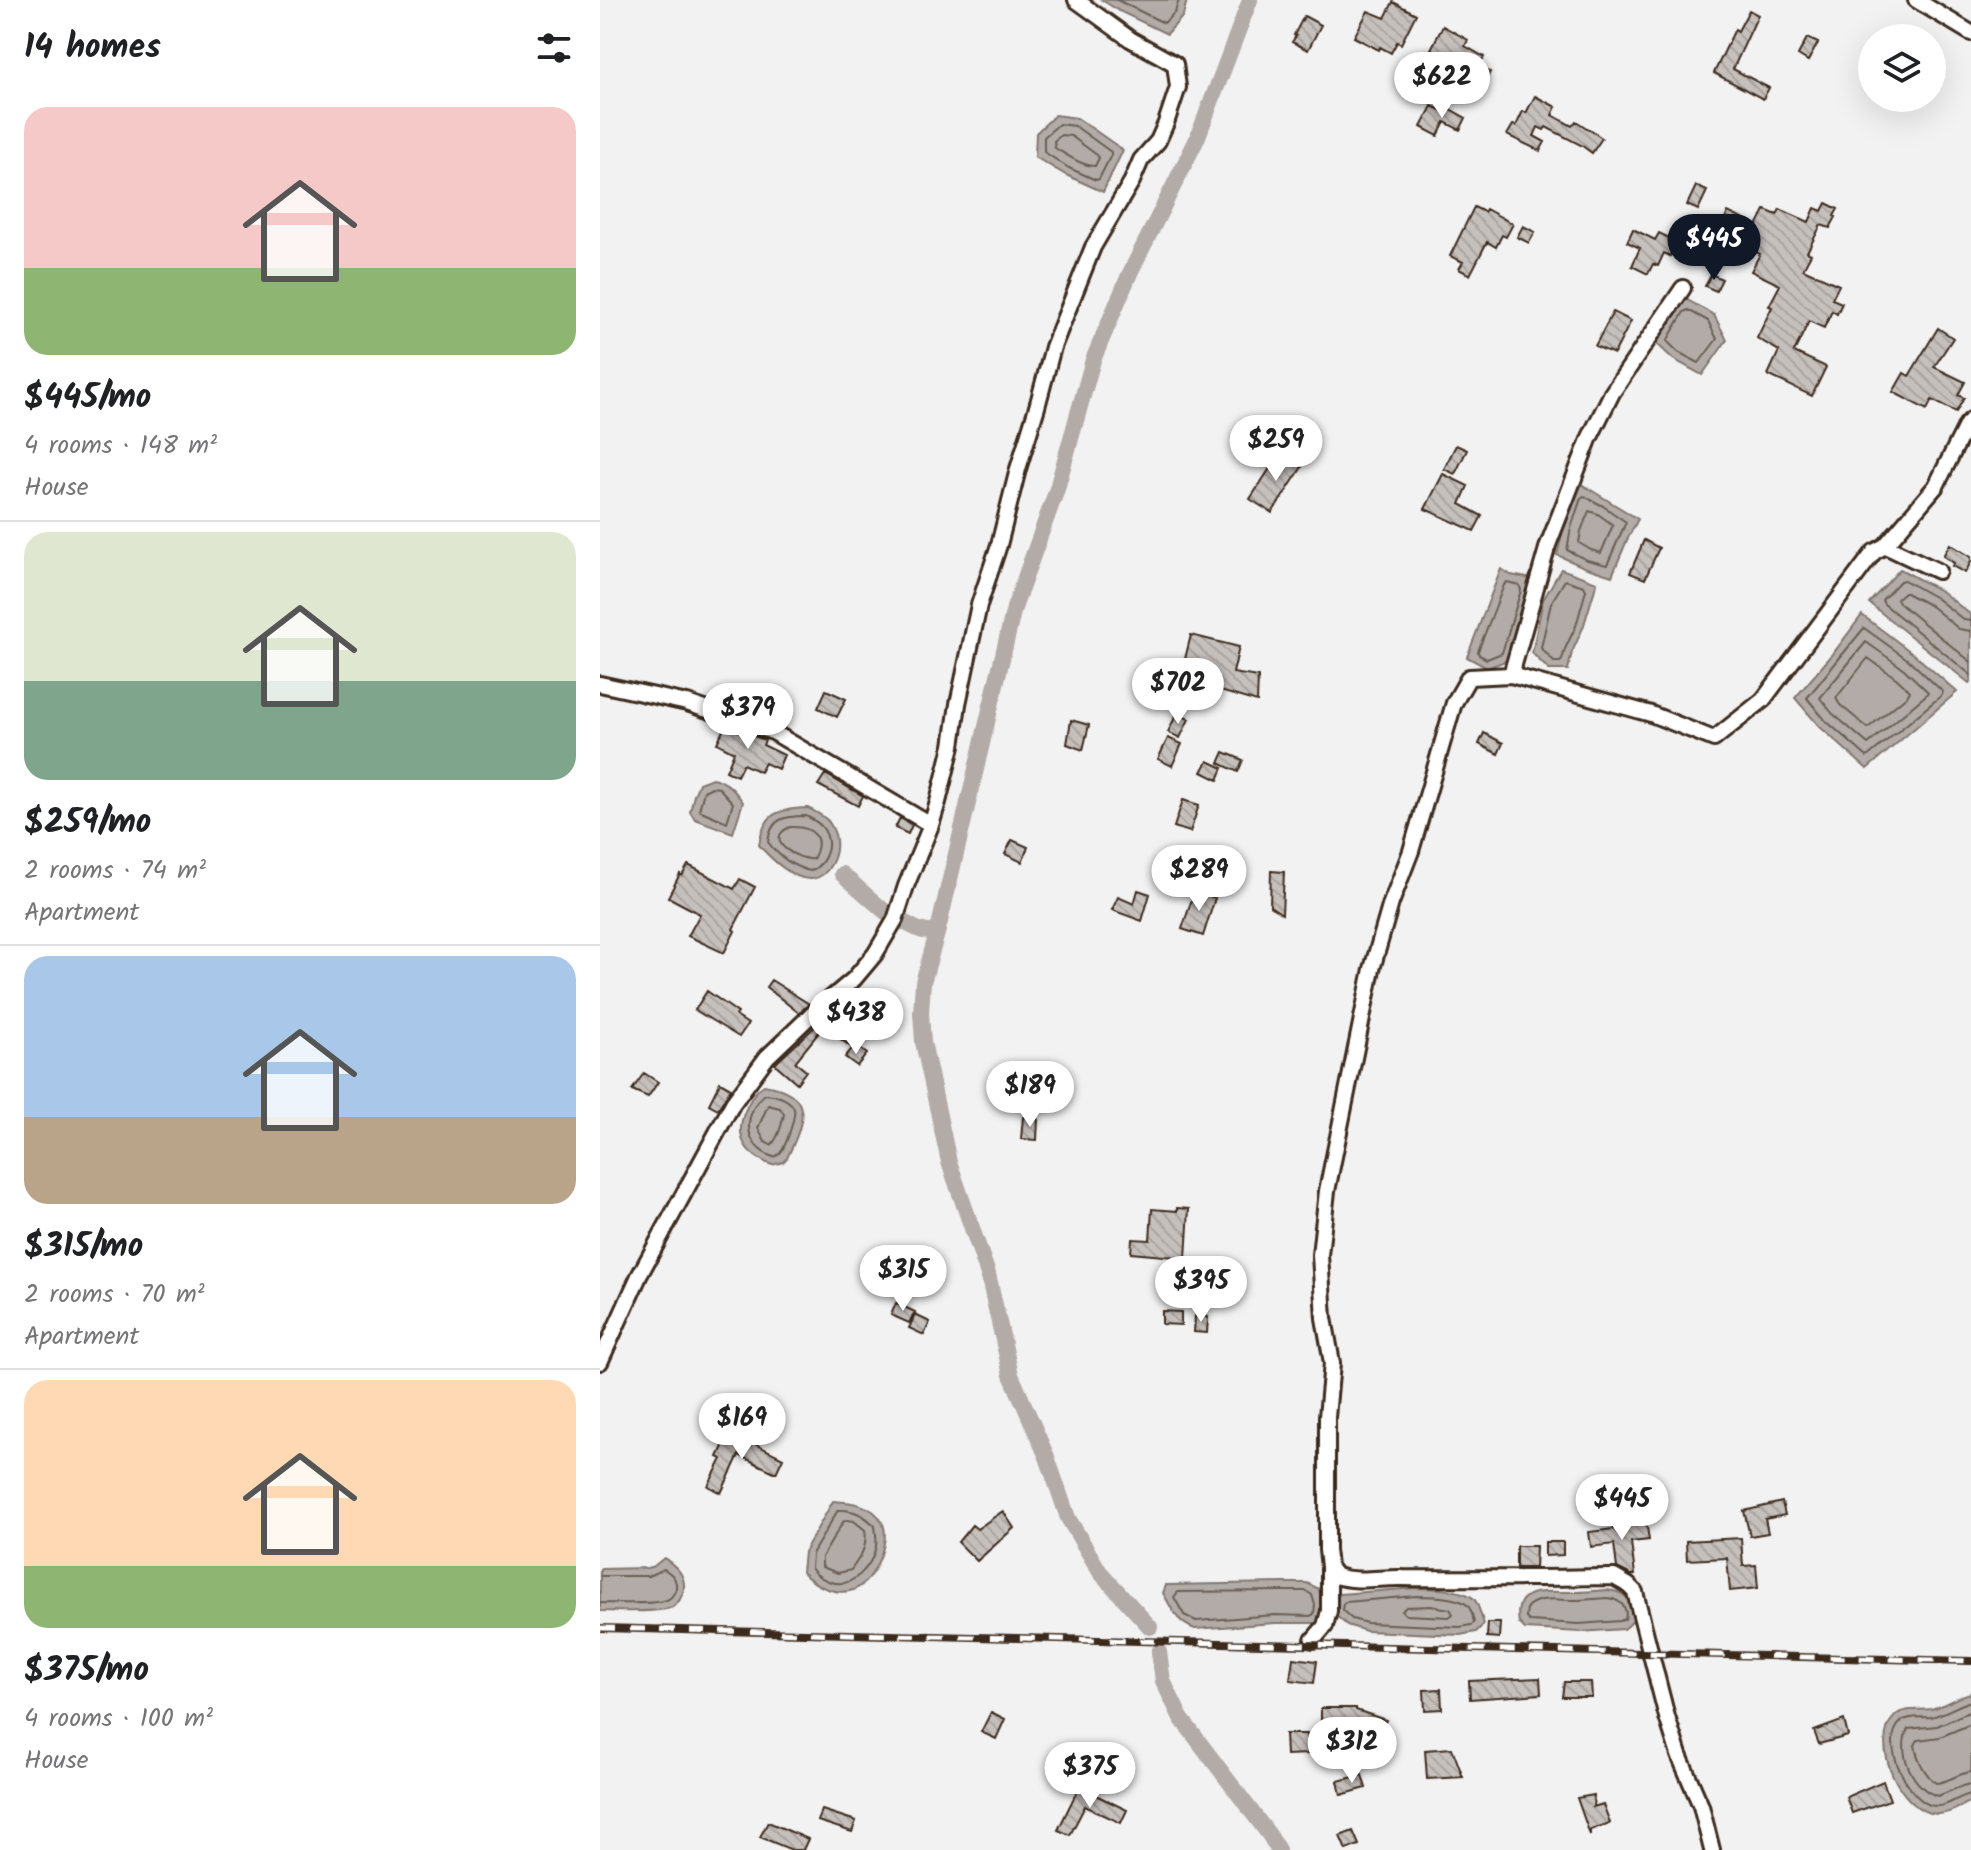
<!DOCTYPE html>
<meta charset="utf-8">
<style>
:root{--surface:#fff;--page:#f2f2f2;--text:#202124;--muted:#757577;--line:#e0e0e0;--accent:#111827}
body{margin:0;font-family:Kalam,sans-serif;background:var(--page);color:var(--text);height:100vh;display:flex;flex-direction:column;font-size:30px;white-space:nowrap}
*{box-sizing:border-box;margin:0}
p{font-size:26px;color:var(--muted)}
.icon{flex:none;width:44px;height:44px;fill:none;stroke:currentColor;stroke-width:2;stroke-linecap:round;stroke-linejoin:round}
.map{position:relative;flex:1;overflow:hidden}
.drawer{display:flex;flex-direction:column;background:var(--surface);width:600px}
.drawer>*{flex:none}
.buttons{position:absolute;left:1258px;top:24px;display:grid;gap:16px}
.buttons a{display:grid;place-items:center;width:88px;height:88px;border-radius:50%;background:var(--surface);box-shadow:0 8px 32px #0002;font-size:40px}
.price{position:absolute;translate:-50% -68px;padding:0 18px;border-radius:28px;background:#fff;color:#222;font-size:26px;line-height:52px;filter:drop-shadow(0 2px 4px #0008)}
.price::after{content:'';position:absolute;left:50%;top:48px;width:24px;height:18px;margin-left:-12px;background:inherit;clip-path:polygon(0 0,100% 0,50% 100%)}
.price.active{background:var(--accent);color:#fff}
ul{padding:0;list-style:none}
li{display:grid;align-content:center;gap:16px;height:424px;padding:0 24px}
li+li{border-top:2px solid var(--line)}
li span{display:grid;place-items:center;height:248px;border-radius:24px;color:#555}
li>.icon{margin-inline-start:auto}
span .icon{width:144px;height:144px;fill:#fffc;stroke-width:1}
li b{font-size:34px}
h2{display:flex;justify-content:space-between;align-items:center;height:96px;padding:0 24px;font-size:34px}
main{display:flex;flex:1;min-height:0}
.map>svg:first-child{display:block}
.water{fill:#b2aba7;stroke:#827770;stroke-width:2}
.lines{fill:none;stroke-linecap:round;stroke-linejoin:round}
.shore{stroke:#6b5e55;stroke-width:2}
.canal{stroke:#b2aba7;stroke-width:16}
.building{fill:url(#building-back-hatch);stroke:#3b2a1e;stroke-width:2}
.minor-casing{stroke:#3b2a1e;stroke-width:20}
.minor{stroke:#fff;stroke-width:14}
.rail-casing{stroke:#3b2a1e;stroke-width:8}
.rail{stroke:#fff;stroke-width:5;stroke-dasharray:15;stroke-linecap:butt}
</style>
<main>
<section class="drawer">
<h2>14 homes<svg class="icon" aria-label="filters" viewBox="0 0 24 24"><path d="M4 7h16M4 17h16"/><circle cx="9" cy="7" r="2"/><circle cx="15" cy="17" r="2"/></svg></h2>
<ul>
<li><span style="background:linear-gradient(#f6c9c9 65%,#8fb573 0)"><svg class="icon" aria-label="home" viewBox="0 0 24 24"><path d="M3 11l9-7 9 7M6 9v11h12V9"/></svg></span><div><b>$445/mo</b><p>4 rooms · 148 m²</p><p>House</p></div></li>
<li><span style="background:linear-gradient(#dfe7d0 60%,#7fa58c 0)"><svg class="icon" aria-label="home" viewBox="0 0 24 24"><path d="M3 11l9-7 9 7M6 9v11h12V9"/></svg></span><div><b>$259/mo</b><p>2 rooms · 74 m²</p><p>Apartment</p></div></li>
<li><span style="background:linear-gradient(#a9c7e8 65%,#b9a48a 0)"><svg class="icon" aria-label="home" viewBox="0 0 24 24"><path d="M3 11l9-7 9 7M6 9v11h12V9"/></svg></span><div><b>$315/mo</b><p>2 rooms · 70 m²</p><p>Apartment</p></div></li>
<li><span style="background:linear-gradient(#ffd9b3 75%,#8fb573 0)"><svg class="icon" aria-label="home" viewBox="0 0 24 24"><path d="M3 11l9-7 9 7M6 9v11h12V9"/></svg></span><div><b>$375/mo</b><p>4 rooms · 100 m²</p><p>House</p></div></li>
</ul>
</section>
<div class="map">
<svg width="1371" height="1850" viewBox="0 0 1371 1850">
<defs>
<pattern id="building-back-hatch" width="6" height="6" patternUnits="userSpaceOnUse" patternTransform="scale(2)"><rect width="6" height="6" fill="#c6c0bd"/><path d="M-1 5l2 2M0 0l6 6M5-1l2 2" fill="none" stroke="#aba5a2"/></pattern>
</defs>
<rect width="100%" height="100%" fill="#f3f2f2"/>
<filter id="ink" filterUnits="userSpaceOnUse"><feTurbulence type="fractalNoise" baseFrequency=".0125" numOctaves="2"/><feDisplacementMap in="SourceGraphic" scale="16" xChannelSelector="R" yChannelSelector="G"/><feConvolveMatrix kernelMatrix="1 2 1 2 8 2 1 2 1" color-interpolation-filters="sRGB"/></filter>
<g filter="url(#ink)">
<path class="water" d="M502,0H587L583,16L567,34L519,11Z
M455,115L477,118L523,150L503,192L466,175L435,157L436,133Z
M1084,298L1114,315L1127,340L1102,375L1073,359L1055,342Z
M978,482L1038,519L1027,540L1012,576L984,567L957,555L964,526Z
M901,569L911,575L933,579L908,660L887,668L867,657Z
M961,569L997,582L983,628L972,652L968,670H949L932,653L943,600Z
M1300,569L1341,591L1371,615V681L1369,683L1269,603Z
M1262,615L1315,655L1357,692L1267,769L1219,726L1195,698L1232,655Z
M112,778C127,781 134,790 143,802L133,833L95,819L90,812L94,795L99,783Z
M208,808C215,812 224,816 229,822C232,827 236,834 236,840C238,855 229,877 212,879C194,881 170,858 159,845C164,813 177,809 208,808Z
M164,1085C215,1093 205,1121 187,1158L183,1162L172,1165C146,1155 134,1138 145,1111C150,1100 154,1091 164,1085Z
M233,1501C251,1502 273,1504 282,1522C291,1539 276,1573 263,1584C244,1601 216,1587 202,1572L204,1552Z
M64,1558C75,1566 85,1573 84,1588C83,1596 78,1605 70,1608C55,1613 17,1611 0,1611V1569L47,1568L54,1566Z
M685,1583H707L719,1589L723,1605L719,1623H675L595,1629C576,1622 573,1610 563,1593L566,1585Z
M816,1588C830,1588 863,1588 874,1599C879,1604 881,1617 884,1624L876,1632L860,1635L766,1631L747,1625L734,1614L736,1599L740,1594Z
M1006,1590C1026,1591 1032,1600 1035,1618L1029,1625L1024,1629L980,1632L925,1629L919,1623C912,1584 948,1593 974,1592C985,1592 996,1591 1006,1590Z
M1371,1693V1801C1360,1807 1349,1814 1337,1814C1301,1813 1268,1742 1295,1716C1304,1707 1319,1711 1331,1709C1345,1706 1357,1696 1371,1693Z"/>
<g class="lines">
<path class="shore" d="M517,0L564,23L575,12L579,0
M459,124L475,126L511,152V155L499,179L496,180L469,168L444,152V137Z
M461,135L471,136L497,155L499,158L495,166C482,166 467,155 455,148L454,141Z
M1088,310L1108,321L1117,339L1099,363L1078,352L1067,341L1084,312Z
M984,496L1003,506L1026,522L1007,565L987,560L967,550L971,528L981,498Z
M989,511L998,514L1013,525L1001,553L991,550L979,543L981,531Z
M965,580L984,586L986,590L976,626L965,649L962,660L960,662H954L941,648L951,603Z
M907,582L919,585L921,590L902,653L887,659L879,655L878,651L904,585Z
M1371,621L1364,620L1336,598L1304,580L1300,581L1282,600L1284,604L1371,675
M1264,628L1310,661L1343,692L1342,695L1267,757L1225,720L1207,698Z
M1371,631L1359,629L1331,606L1306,593H1303L1297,598L1299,603L1371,662
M1266,642L1304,669L1328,692L1326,695L1268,744L1232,713L1220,698Z
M1268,658L1296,678L1310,691L1308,695L1268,728L1240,705L1236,698Z
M112,787L119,788L133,803L127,822L99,810L104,791Z
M206,816C212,819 218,822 222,827C234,842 227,863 211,871C194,868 178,856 168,842C171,818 184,816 206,816Z
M190,827C213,826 225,837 213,859C199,861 161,840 190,827Z
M165,1094C175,1095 190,1098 194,1109C196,1116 185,1150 179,1154C178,1156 175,1156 173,1157C143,1146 142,1113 165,1094Z
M168,1105L180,1108L184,1114C182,1124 179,1138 171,1145L165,1142L158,1128Z
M238,1510C254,1509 264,1515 275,1526C276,1533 277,1539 276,1546C272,1566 253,1589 231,1582C223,1579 216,1576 211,1568L212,1554Z
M247,1520L254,1521L265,1530C268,1547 260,1557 251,1570L238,1573L222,1567V1557L243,1522Z
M0,1576H48L64,1569C70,1573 75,1576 76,1584C77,1590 73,1597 67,1600C53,1605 16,1603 0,1603
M684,1591H706L712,1595L715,1605L714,1614L710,1616L675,1615L596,1621L584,1615L574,1597L578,1592Z
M816,1596C829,1596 858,1596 867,1605C872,1609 873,1618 874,1623L871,1625L860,1627L767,1623L752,1619L742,1610L743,1604L746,1602Z
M1007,1598C1018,1599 1029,1606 1025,1619L1020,1621L979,1624L929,1621L926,1618L927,1607C939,1596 957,1600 973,1600C984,1600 995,1599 1007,1598Z
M831,1606L850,1609L853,1614L849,1617L806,1615L802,1611L806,1607Z
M1371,1701C1358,1705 1345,1714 1331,1717C1322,1718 1307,1716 1301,1722C1279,1741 1307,1797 1330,1805C1346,1810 1357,1796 1371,1794
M1371,1711L1337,1726L1308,1729C1296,1752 1313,1790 1338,1796L1362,1786L1371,1784
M1371,1724L1340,1737L1318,1740L1315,1745C1317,1759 1325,1775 1336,1783C1349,1782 1358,1773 1371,1772"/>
<path class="canal" d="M242,874L289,915
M302,921C313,927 326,936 338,930
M550,1627L500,1572L468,1518L447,1457L411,1375L388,1274L349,1162L323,1042L321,1013L323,982L338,930L414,608L456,492L493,360L530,273L597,139L650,0
M559,1652L563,1681L581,1718L670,1836L678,1850"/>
</g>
<path class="building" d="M793,2L816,14L801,44L797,42L791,53L780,47L779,50L754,37L768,11L785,18Z
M1149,10L1158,15L1133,69L1169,88L1163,99L1114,73L1135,29L1138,31Z
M704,16L721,25L708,50L692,42L696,36L694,35Z
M843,26L868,40L865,46L884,57L879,67L890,72L884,84L875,79L866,94L842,83L846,76L834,70L841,54L831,49Z
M1207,38L1218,43L1208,61L1198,55Z
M935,96L956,107L952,115L972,126L976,121L1002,138L992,153L981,145L946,127L944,130L938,127L934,136L945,142L940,151L907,135L913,125L916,126L923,111L926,113Z
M832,106L847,113L850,109L866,118L860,130L845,122L838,136L821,127Z
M1096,186L1107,191L1098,210L1087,205Z
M1226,203L1238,209L1234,216L1236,217L1230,228L1221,225L1207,252L1211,254L1203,269L1239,285L1232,299L1242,303L1237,314L1232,311L1224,328L1209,321L1194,352L1226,367L1212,396L1168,375L1179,351L1157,338L1172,307L1169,306L1180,285L1151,271L1160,254L1129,238L1130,236L1120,231L1128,212L1157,226L1165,210L1177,215L1180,209L1209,222L1215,208L1222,211Z
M874,207L884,212L886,209L913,224L906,237L902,235L896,247L887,242L870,275L859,269L863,262L850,256Z
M923,226L935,232L929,243L917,237Z
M1033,229L1055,240L1059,233L1076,241L1070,256L1064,253L1058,266L1053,264L1048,274L1032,266L1040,248L1027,242Z
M1111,274L1122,279L1116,291L1105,286Z
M1013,312L1031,321L1014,354L995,346Z
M1338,328L1353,338L1334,367L1365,382L1358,395L1364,398L1356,412L1332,400L1327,410L1293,392L1304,373L1309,376Z
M856,445L867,450L855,474L844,469Z
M680,453L702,467L672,513L650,499Z
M843,474L868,486L860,504L882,516L874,531L825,509Z
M1044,540L1059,548L1045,579L1030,573Z
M1350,544L1371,557V562L1365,573L1352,566L1354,563L1343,556Z
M591,635L639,647L633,673L658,677L657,702L580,679Z
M226,690L246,699L237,717L218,708Z
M577,713L589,719L580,738L568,732Z
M471,720L489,725L483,750L467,744Z
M125,726L165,740L163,745L184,755L178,769L165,763L160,772L143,764L137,776L126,771L134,752L117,743Z
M884,733L903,743L898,754L879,744Z
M568,738L582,744L572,766L558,759Z
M624,752L643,760L638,772L619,763Z
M608,761L623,768L618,780L602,772Z
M225,774L263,796L258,806L218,785Z
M583,800L599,805L590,832L574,827Z
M300,818L312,825L308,834L295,828Z
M412,840L428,847L422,862L405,854Z
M88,865L134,889L140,879L155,887L133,929L135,931L124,953L88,936L100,914L68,897L80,874L82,876Z
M671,871L684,872L682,914L670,906Z
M538,890L550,894L542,921L512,910L518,897L534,904Z
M595,890L615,898L603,936L582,929Z
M171,980L209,1004L199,1013L166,987Z
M107,991L138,1013L136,1016L148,1024L139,1037L95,1010Z
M237,1006L265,1029L251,1047L224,1026L195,1062L206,1071L197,1083L175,1064Z
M255,1045L267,1054L257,1066L245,1057Z
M393,1071L419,1073V1085L392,1083Z
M44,1073L58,1082L48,1097L32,1090Z
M120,1082L131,1088L118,1109L109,1104Z
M423,1117L438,1118L437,1140L421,1139Z
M577,1208L589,1209L586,1258L531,1253L532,1239L550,1240L552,1209L577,1211Z
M296,1303L315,1312L309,1323L291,1315Z
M562,1311L581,1312V1325L562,1324Z
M315,1315L330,1322L324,1335L309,1328Z
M595,1316L608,1317L607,1333L594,1332Z
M128,1436L149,1446L151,1442L183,1458L176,1473L139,1455L121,1493L108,1486L122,1459L118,1457Z
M1182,1502L1185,1515L1165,1519L1168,1533L1150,1536L1144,1511Z
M403,1511L414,1528L377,1561L358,1542L372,1525L377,1529Z
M1046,1521L1049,1540L1031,1542L1035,1575H1031L1017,1568L1014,1544L991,1547L989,1532L1013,1529V1525Z
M1141,1538L1143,1566L1156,1565L1158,1588L1130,1591L1127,1558L1087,1560L1086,1541Z
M945,1542H963V1555L945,1556Z
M916,1546H936L935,1568H916Z
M888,1623H900L899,1638L887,1637Z
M693,1658L717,1661L714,1683L690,1680Z
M940,1678L941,1694L870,1699L869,1681Z
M964,1682H991L992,1697H962Z
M841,1689L842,1709L825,1710L824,1690Z
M721,1708H756V1710L786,1720L785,1722H776L771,1733L758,1728L760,1722H721Z
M391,1712L405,1719L396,1739L381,1732Z
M1244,1720L1248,1736L1219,1744L1214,1731Z
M685,1734H707L708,1754L686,1755Z
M852,1748L863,1777L827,1779L825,1750Z
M762,1775L766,1788L741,1795L738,1781Z
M1283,1781L1290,1800L1252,1813L1246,1797Z
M479,1787L527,1810L521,1823L485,1806L470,1835L458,1830Z
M994,1795L993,1807L1003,1804L1010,1823L990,1830V1835L977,1798Z
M222,1810L256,1821L252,1832L218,1821Z
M168,1822L208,1839L203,1850H192L160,1837Z
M753,1831L759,1845L746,1850L740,1836Z"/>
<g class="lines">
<defs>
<path id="minor" d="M1316,0L1371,33
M1083,288L1012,393L990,437L948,545L911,675L869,677L854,703L811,851L791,903L772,969L727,1191L720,1255L724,1318L732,1363L727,1417V1550L729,1567L736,1576C758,1583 781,1577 803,1578C874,1579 944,1578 1014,1577L1028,1585L1035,1592L1067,1717L1079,1755L1101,1806L1112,1850
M1285,546L1336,486L1367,424L1371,420
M911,675L1051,714L1114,739L1163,700L1274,552L1285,546L1338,571
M0,684L87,703L173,732L331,825
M0,1362L39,1276L133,1103L167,1057L210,1016L254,979L275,954L295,920L306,886L331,825L338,802L352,746L358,704L379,605L399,545L418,469L437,407L453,347L493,247L532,181L541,160L558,141L566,123L578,87L575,64L530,39L476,0
M713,1640L725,1626L729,1611V1568"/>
</defs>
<use href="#minor" class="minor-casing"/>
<use href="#minor" class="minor"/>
<defs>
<path id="rail" d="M0,1628L1371,1661"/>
</defs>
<use href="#rail" class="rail-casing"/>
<use href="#rail" class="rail"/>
</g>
</g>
</svg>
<div class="buttons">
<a><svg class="icon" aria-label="layers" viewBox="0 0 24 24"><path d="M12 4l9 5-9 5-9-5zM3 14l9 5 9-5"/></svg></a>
</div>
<b class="price" style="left:842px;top:120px">$622</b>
<b class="price active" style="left:1114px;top:282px">$445</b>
<b class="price" style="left:676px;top:483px">$259</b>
<b class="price" style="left:578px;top:726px">$702</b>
<b class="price" style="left:148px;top:751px">$379</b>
<b class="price" style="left:599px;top:913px">$289</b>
<b class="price" style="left:256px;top:1056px">$438</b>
<b class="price" style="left:430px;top:1129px">$189</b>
<b class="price" style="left:303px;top:1313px">$315</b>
<b class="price" style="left:601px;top:1324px">$395</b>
<b class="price" style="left:142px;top:1461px">$169</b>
<b class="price" style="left:1022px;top:1542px">$445</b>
<b class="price" style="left:752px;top:1785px">$312</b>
<b class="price" style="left:490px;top:1810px">$375</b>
</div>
</main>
